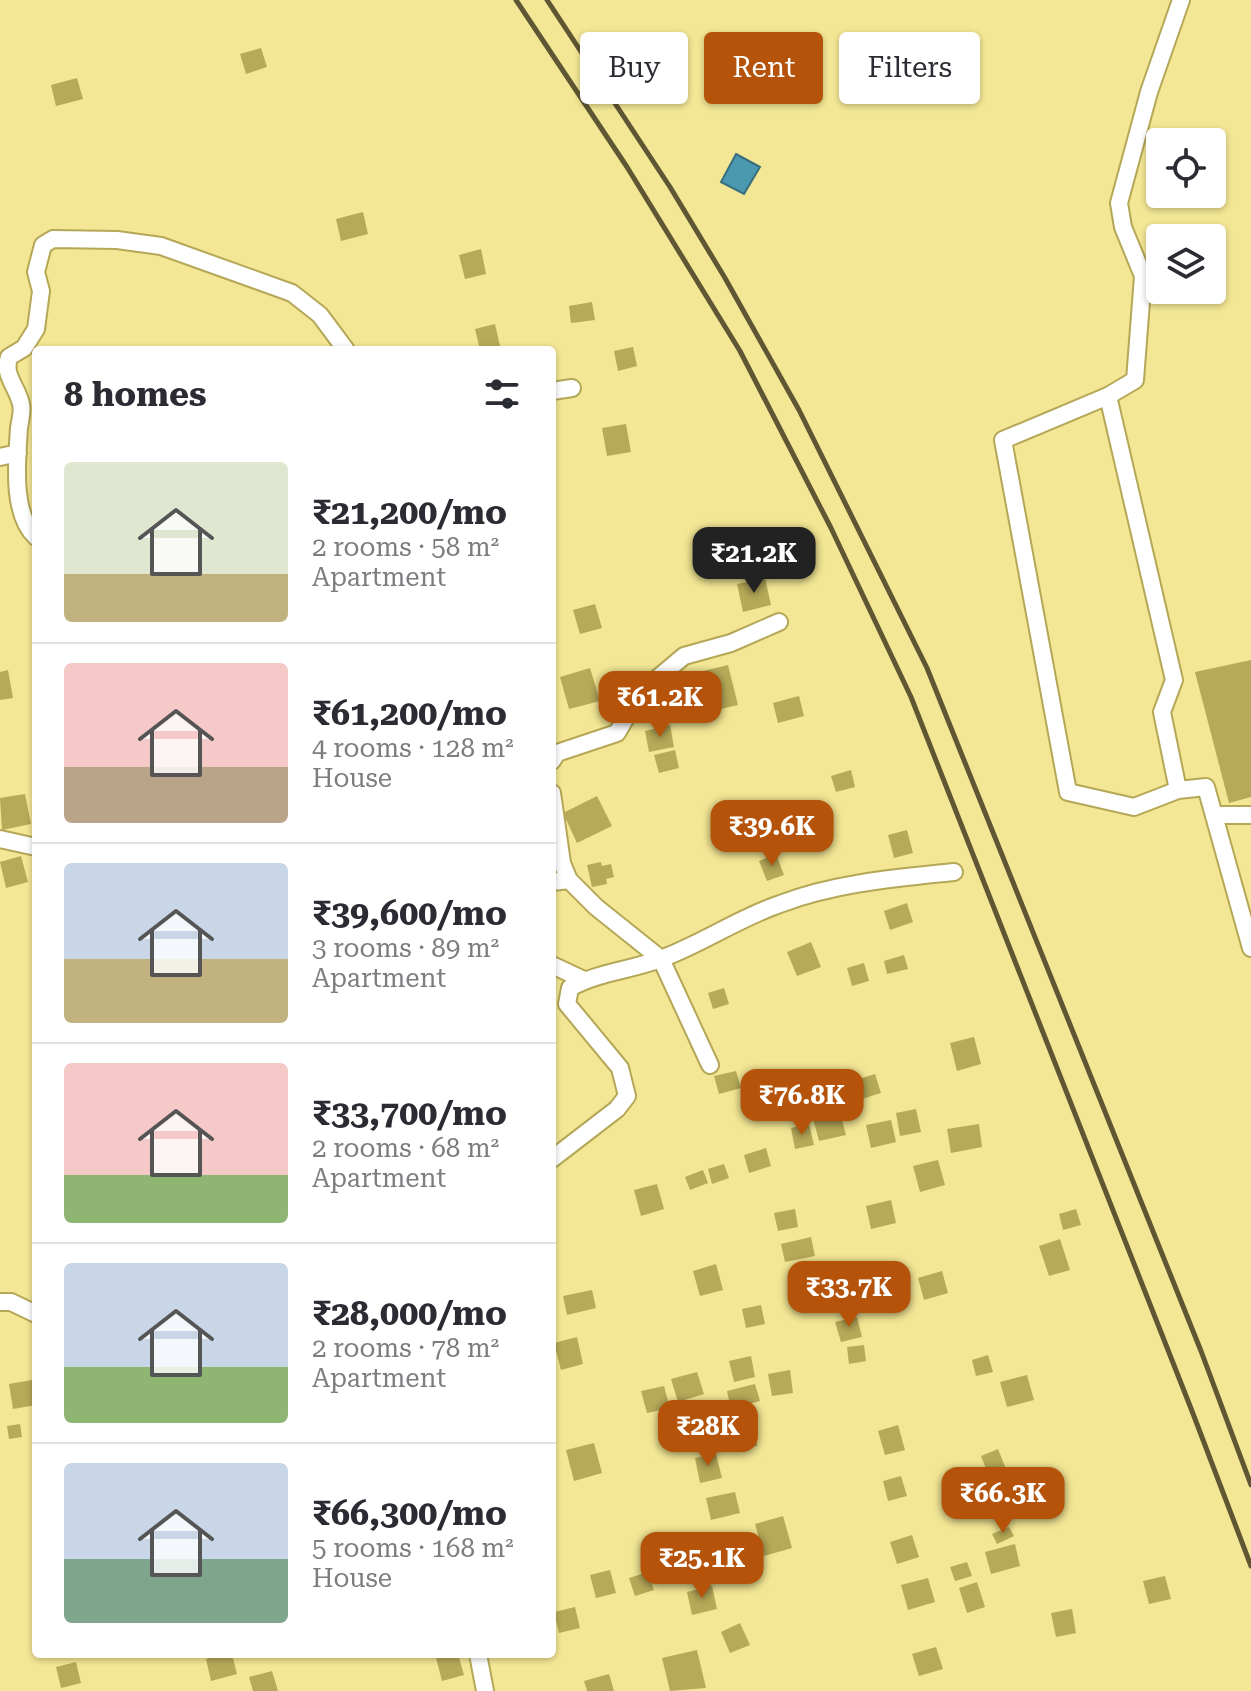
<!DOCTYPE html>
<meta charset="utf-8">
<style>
:root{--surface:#fff;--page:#f7f7f7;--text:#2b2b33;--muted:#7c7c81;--line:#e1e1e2;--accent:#b45309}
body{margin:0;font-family:"Roboto Serif",serif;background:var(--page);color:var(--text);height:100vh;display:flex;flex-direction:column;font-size:30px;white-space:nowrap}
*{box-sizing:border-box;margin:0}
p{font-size:26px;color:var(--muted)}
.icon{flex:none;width:44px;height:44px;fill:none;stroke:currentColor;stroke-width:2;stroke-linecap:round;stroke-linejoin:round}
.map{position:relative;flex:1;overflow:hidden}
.panel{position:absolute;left:32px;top:346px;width:524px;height:1312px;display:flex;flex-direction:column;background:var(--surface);border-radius:8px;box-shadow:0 2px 6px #0004}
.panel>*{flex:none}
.hud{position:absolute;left:580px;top:32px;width:550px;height:72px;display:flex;gap:16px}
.tools{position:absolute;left:1146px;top:128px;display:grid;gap:16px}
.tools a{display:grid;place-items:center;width:80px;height:80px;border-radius:8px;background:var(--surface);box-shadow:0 2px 6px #0004;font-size:40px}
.price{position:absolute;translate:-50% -68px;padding:0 18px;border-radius:16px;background:var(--accent);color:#fff;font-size:26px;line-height:52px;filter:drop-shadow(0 2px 4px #0008)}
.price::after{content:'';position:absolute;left:50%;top:48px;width:24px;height:18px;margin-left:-12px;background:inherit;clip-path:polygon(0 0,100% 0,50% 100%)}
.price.selected{background:#222;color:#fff}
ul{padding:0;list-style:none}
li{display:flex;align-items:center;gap:24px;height:200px;padding:0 32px}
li+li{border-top:2px solid var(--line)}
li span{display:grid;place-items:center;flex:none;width:224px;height:160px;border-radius:8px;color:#555}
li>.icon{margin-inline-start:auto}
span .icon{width:96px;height:96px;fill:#fffc;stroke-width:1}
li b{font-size:34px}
h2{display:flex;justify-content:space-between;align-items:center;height:96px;padding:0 32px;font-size:34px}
.chip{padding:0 28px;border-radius:8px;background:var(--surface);box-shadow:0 2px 6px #0004;font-size:28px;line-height:72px}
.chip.selected{background:var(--accent);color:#fff}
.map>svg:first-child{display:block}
.water{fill:#4b99b1;stroke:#396e7c;stroke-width:2}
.building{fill:#b6a958}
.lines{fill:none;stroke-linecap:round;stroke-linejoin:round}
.street-casing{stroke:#b4a757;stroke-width:20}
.street{stroke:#fff;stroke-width:16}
.rail{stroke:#5f5733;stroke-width:5}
</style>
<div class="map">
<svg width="1251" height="1691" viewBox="0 0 1251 1691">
<rect width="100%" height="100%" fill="#f3e694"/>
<path class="water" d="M736,154L760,167L744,194L721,182Z"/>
<path class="building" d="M261,48L267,67L246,74L240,54Z
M77,78L83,99L56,106L51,85Z
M363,212L368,234L341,241L336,219Z
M481,249L486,274L465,279L459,255Z
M592,302L595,320L571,323L569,306Z
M495,324L500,346L480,350L475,329Z
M633,347L637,366L618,371L614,351Z
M626,424L631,452L607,456L602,428Z
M765,578L771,605L743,612L737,584Z
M595,604L602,628L580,634L573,610Z
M1251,660V797L1229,803L1195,672Z
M728,665L738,705L704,713L695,673Z
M590,668L600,701L569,709L560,677Z
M8,670L13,698L0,700V672Z
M799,696L804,716L778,723L773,703Z
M670,725L674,747L649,752L645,731Z
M675,750L679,768L659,773L654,755Z
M851,770L855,787L836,792L831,776Z
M25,794L31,824L2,830L0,798Z
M597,796L612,826L577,843L563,813Z
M907,830L913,853L894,858L888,835Z
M776,854L784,875L767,881L759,861Z
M21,856L28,882L6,888L0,862Z
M601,862L602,866L611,864L614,877L606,879L607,884L592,887L587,865Z
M907,903L913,922L890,930L884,911Z
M811,942L821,967L797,976L787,952Z
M904,955L908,969L887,974L884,961Z
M864,963L869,981L852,986L847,968Z
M724,988L729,1004L713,1009L708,993Z
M974,1037L981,1064L957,1071L950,1043Z
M736,1071L741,1088L719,1094L714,1076Z
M875,1074L881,1093L862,1099L856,1080Z
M916,1109L921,1132L900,1136L896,1113Z
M840,1112L846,1135L819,1141L813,1118Z
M891,1120L896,1142L871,1148L866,1125Z
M809,1124L814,1145L795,1149L791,1128Z
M979,1124L982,1147L951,1153L947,1129Z
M766,1148L771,1166L749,1173L744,1155Z
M938,1160L945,1185L920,1192L913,1166Z
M724,1164L729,1178L712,1184L708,1169Z
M703,1170L708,1183L690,1190L685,1177Z
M657,1184L664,1209L641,1216L634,1190Z
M891,1200L896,1223L871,1229L866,1206Z
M795,1209L798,1227L778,1231L774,1213Z
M1076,1209L1081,1225L1063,1230L1059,1214Z
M811,1237L815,1256L785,1262L781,1244Z
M1060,1239L1070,1270L1049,1276L1039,1246Z
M716,1264L723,1290L700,1296L693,1271Z
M942,1271L948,1293L924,1300L918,1278Z
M592,1290L596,1308L567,1315L563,1296Z
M761,1305L765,1324L746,1328L742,1309Z
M857,1317L862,1337L841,1342L835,1322Z
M577,1337L583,1364L561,1370L554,1343Z
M864,1345L866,1361L849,1364L847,1347Z
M988,1355L993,1372L976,1376L972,1360Z
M751,1356L755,1377L734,1382L729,1361Z
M790,1370L793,1393L772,1396L768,1374Z
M697,1372L704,1394L678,1402L671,1379Z
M1027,1375L1034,1400L1007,1407L1000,1382Z
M32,1380L36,1405L13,1409L9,1384Z
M755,1384L760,1401L731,1409L727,1391Z
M664,1386L670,1408L647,1413L641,1391Z
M709,1418L714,1439L690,1445L685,1423Z
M755,1420L757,1446L732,1448L729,1423Z
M20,1424L22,1437L9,1439L7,1426Z
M898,1425L905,1450L885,1455L878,1431Z
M594,1443L602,1473L574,1481L566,1450Z
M998,1449L1006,1469L989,1476L981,1456Z
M716,1454L722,1478L700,1483L695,1458Z
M901,1476L907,1496L888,1501L883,1481Z
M968,1486L971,1502L955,1505L951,1489Z
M735,1492L740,1513L711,1520L706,1498Z
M783,1516L792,1548L764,1556L755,1524Z
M1009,1527L1014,1536L997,1544L992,1534Z
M912,1535L919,1557L897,1564L890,1542Z
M708,1538L714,1563L692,1568L686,1544Z
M1015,1544L1020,1566L991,1574L985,1552Z
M967,1562L972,1576L955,1581L950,1567Z
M610,1570L616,1593L596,1598L590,1575Z
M648,1572L654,1590L635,1596L629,1578Z
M1165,1576L1171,1599L1149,1604L1143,1581Z
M928,1578L935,1602L908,1610L901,1585Z
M977,1582L985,1607L967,1613L959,1588Z
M712,1586L717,1609L692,1615L687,1592Z
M575,1607L580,1628L559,1633L554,1612Z
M1072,1609L1076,1633L1056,1637L1051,1613Z
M740,1623L750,1645L730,1653L721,1632Z
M936,1647L943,1669L919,1676L912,1654Z
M697,1650L706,1688L670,1691L662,1658Z
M224,1654H232L237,1674L211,1681L206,1659Z
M435,1654H458L464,1675L442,1681Z
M76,1662L81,1683L61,1688L56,1667Z
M272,1671L278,1691H253L249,1677Z
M609,1674L614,1691H587L584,1681Z"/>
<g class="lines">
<defs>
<path id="street" d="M1181,0L1149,92L1119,203L1123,227L1143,276L1135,380L1108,396L1174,680L1162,712L1178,790L1206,787L1251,948
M552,391L572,388
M1108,396L1003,440L1068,792L1134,807L1178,790
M0,457L18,453
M36,537C11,514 17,460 19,428C20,421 23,411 21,404C17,386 3,376 9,357L24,348L36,329L41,291L36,272L43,245L53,239L117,240L161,246L292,293L320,315L346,350
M552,761L557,753L617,733L640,693L684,656L731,643L779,622
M552,793L562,863L569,880
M1214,815H1251
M0,839L36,847
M552,882L569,880L596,907L661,959L710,1065
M552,965L584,980
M552,1159L617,1109L627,1096L620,1068L567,1004L570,988C598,972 633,970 663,958C703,943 739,918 780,904C835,883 896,878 954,872
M0,1302H11L36,1314
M478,1654L485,1691"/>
</defs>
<use href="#street" class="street-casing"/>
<use href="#street" class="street"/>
<path class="rail" d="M516,0L627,167L740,351L831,528L911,697L1192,1411L1251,1566
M547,0L670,187L725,278L799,410L927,668L1201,1351L1251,1485"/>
</g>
</svg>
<div class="tools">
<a><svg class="icon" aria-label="locate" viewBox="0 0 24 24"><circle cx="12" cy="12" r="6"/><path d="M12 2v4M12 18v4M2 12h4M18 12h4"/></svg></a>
<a><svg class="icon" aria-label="layers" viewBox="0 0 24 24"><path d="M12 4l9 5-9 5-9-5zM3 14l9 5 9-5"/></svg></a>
</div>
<b class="price selected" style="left:754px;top:595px">₹21.2K</b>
<b class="price" style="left:660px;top:739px">₹61.2K</b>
<b class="price" style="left:772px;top:868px">₹39.6K</b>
<b class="price" style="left:802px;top:1137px">₹76.8K</b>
<b class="price" style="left:849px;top:1329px">₹33.7K</b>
<b class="price" style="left:708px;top:1468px">₹28K</b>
<b class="price" style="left:1003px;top:1535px">₹66.3K</b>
<b class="price" style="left:702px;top:1600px">₹25.1K</b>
<div class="hud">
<a class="chip">Buy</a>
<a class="chip selected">Rent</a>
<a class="chip">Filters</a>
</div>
<section class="panel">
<h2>8 homes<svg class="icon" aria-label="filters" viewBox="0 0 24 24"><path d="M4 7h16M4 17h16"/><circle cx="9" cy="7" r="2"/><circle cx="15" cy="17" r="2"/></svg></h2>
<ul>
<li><span style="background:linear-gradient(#dfe7d0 70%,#c2b280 0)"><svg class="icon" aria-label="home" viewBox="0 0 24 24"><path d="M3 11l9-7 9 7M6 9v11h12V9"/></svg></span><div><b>₹21,200/mo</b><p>2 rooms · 58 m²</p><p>Apartment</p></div></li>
<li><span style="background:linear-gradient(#f6c9c9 65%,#b9a48a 0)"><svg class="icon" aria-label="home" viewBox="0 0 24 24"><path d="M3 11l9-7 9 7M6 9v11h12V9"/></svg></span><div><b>₹61,200/mo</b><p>4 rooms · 128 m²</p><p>House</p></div></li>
<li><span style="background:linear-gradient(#c9d6e8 60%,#c2b280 0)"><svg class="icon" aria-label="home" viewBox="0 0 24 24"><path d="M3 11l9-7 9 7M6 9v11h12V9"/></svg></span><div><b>₹39,600/mo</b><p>3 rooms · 89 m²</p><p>Apartment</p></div></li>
<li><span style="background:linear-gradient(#f6c9c9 70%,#8fb573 0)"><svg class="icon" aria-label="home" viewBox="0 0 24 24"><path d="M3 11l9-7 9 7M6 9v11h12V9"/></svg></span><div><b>₹33,700/mo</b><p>2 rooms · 68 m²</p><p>Apartment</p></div></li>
<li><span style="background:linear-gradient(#c9d6e8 65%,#8fb573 0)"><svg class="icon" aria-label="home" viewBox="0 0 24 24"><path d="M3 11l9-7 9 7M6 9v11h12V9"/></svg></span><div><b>₹28,000/mo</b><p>2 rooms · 78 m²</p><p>Apartment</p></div></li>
<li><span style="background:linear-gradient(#c9d6e8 60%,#7fa58c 0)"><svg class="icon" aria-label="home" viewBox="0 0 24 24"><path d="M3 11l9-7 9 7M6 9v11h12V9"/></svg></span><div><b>₹66,300/mo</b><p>5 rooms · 168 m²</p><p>House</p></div></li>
</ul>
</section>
</div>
